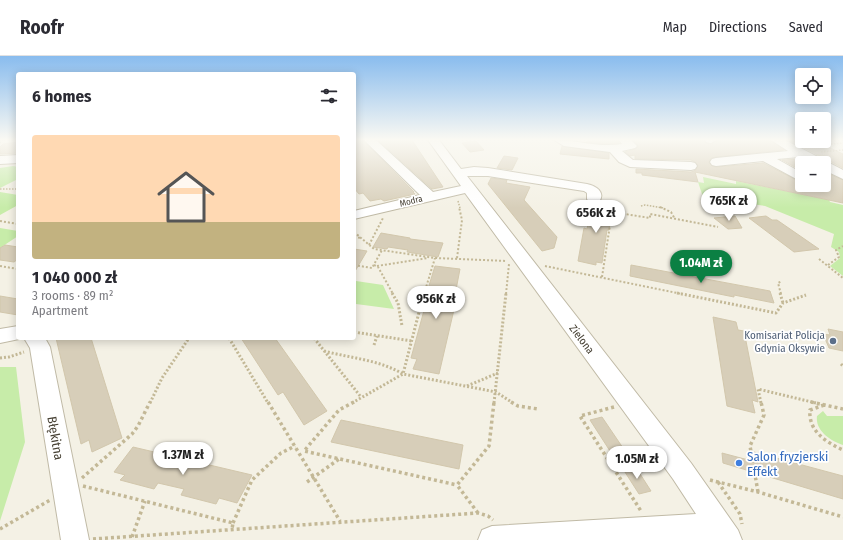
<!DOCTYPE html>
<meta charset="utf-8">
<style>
:root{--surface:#fff;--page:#f7f7f7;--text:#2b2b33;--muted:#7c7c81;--line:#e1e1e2;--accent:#0b8043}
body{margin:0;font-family:"Fira Sans Condensed",sans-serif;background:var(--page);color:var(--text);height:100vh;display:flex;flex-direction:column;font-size:15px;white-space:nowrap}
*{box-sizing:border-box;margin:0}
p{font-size:13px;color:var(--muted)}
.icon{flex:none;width:22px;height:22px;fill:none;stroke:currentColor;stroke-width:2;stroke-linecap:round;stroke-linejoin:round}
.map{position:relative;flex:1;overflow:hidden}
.drawer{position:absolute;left:16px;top:16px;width:340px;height:268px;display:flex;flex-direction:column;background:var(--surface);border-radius:4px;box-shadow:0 2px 10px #0003}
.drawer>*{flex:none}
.fabs{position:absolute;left:795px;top:12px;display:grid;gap:8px}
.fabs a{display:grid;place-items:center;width:36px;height:36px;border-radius:4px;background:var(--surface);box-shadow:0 2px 10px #0003;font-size:20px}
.price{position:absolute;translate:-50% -34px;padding:0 9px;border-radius:14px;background:#fff;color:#222;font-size:13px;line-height:26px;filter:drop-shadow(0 1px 2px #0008)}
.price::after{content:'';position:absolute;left:50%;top:24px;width:12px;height:9px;margin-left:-6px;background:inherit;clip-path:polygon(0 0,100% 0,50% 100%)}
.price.active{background:var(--accent);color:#fff}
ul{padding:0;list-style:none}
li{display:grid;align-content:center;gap:8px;height:212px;padding:0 16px}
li+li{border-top:1px solid var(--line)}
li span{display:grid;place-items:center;height:124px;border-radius:4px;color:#555}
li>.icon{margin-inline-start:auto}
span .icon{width:72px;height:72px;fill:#fffc;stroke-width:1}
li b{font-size:17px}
h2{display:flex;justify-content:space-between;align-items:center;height:48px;padding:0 16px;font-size:17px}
header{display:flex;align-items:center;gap:24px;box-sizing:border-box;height:56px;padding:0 20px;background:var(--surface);border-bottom:1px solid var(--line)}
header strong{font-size:19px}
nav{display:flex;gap:22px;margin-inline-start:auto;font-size:14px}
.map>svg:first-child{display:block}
.green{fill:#c7eca9}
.building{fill:#d7ceb9;stroke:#d2c7ac}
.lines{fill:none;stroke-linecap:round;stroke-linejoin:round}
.minor-casing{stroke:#c0baa6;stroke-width:2}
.path-far3{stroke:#c3b896;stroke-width:1.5;stroke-dasharray:1.5 1.5;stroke-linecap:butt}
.path-far2{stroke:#c3b896;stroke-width:2;stroke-dasharray:2 2;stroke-linecap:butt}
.path-far1{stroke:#c3b896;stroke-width:3;stroke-dasharray:2 2;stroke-linecap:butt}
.path{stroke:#c3b896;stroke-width:3.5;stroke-dasharray:3 3;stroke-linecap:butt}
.minor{fill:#fff;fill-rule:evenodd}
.service-dot{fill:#5c6f8a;stroke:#fff;stroke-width:1.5}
.shop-dot{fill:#3f7fe0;stroke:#fff;stroke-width:1.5}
.labels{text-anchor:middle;stroke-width:3.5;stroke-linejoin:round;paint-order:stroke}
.far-street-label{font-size:9px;fill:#474134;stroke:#fff}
.service-label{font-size:11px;fill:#4e5e75;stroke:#fff;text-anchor:end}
.street-label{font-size:11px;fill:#474134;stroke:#fff}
.near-street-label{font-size:13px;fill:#474134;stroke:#fff}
.near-shop-label{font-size:13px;fill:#366cbe;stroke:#fff;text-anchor:start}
</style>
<header>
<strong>Roofr</strong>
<nav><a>Map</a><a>Directions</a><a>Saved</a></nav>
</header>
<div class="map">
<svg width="843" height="484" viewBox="0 0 843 484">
<rect width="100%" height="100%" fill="#f4f1e5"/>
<path class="green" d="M13,110L18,111V123L0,132V112Z
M703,121L736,128V125L829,144L830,146L843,149V220L830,210L840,202L839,196L831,191L834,178L765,150L703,141L698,126L704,127Z
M0,136L18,139V149L0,159Z
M0,172L18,175V180L0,192Z
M356,225L383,229L394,253L356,248L354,251V228Z
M0,311H16L25,386L0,465Z
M823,355L827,360H843V389C831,385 815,375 817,360Z"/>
<path class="building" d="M354,84H363L414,136H413L415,138L384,145L381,143L370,145L363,137L359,138L354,132Z
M378,84H412L443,131L432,133Z
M597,84H618L619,87L605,88L586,86Z
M633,84H704L706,87L711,88L717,84H770L784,94L716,101L711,102L709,107L712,110L716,111L763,107L802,127V129H824V116L843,124V147L695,116L698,126L642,119V117H636V113L691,116L696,114L698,109L695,106L691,104L635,103V99L630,100L625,96L635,93L638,91V89Z
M789,84L815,85L843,98V112Z
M476,85L484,94L470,96L462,87Z
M18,86V97L0,98V91L3,88Z
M562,90L609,97V103L560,98Z
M504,100L518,102L512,114L497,112Z
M799,103L808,107H802V115L782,104Z
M491,122L507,124L506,127L530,131L524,144L557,181L554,192L542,195L488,128Z
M601,146L612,148L609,174H607L602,207L596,206V209L578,205L584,172L587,173L592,148Z
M735,160L742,172L728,173L714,162Z
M766,160L772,164H777L819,193L794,196L749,162Z
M381,177L410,182V183L443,187L438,201L407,196L408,194L388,191L387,193L373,191Z
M5,189L18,191V203L14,206L0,204V192Z
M354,193L367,195L354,217Z
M631,209L770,235L774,247L734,239V241L630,220Z
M435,210L460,213L454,244L456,245L439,318L413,313L417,303L411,302L429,236H427Z
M0,240L18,243V259L0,256Z
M713,261L736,266L738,274L744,275L758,346L752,344L755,357L727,350Z
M828,273L843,276V295L829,292L823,278L830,279Z
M56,282H91L122,382L92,396L89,384L81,388Z
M241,282H275L327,355L304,369L283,336L278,339Z
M602,361L623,392L610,395L590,364Z
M341,364L463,389L459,413L331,386Z
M133,391L252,419L237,447L219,442L216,448L181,439L184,433L158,427L154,433L120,424L125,419L114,416Z
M754,396L843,420V443L723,407L722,397L756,406Z
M635,410L651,435L639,438L623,413Z"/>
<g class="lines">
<defs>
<path id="minor" d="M364,84H376L433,136L461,130L428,84H439L461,113L474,111L488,112L587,128C596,130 606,136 599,146H589L587,143V137L584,135L488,120H467L691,407L738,474L742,484H478L482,474L492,470L696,458L673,423L465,137L354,163V155L420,139Z
M554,84C576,84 600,92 622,88L619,84H631L637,90L635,92L622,95L633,104L691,106L695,107L697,110L695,113L691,114L630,111L619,106L610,96L564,90Z
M705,84H716L711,87L706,86Z
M771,84H785L843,114V123L824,114V107H811L799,101L777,103L802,117V126L763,105L716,110L712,109L710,106L712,103L716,102L788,95Z
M18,99V107L0,108V100Z
M18,270V282H45L50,291L89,484H61L30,292L24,282L0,287V273Z"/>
</defs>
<use href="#minor" class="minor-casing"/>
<path class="path-far3" d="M0,87L2,84
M810,90L843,87
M821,96L843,94
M0,133H18
M458,145L460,152
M641,150L645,149L664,152
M613,152L614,146"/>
<path class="path-far2" d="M613,151L612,156L650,162V158L718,171
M660,151L671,156L675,163
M0,165L18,168
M354,176L374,193L435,202L507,205
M354,181L361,182
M369,189L383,162
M457,202L462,164L459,151
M819,203L843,222
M354,209L372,212L382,194
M374,209L378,211L393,238
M828,209L839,201L836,194L843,190
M0,210L18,213
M377,210L428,202
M545,210L682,238
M602,221L612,156
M424,238L435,202
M506,238L509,208
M781,238L778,227L782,225"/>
<path class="path-far1" d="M392,237L398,247L402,270
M677,237L776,257L783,247L806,239
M780,237L783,247
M354,276L412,285
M229,282L268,347
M314,282L361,341
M374,289L377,280
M324,295C350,302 380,304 403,318L496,336L513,347
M0,302L9,301L24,296
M841,308L843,310
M467,330L498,317
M150,347L162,322L189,282
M352,347L403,318L424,237
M494,347L506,237
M761,347L758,333L816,347"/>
<path class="path" d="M268,346L340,465
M354,346L339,354L304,395L457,429
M511,346L518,350L538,353
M811,346L843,353
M824,349L810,354C808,375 826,386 843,394
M614,351L580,360L641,455
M82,422L132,378L138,370L150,346
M710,424L758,436L843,461
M307,426L339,403
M718,426L740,458L742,468
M83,430L233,467L232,473
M758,436L750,390L764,359L761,346
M478,457L457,429L489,390L494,346
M233,467L252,424L281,397L295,390
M0,473L50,444
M132,481L145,445
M93,483L478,457L488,460L493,464"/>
<use href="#minor" class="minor"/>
</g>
<linearGradient id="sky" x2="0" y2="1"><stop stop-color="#89bcee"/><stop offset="0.55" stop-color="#faf9f3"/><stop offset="1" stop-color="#faf9f3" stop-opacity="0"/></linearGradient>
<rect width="843" height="152" fill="url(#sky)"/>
<circle class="service-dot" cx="833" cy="285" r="4"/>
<circle class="shop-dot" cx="739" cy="407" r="4"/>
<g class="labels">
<g class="far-street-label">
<text transform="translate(411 145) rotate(-14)" y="3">Modra</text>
</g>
<g class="service-label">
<text x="825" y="283">Komisariat Policja<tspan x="825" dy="13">Gdynia Oksywie</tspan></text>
</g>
<g class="street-label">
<text transform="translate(582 283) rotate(53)" y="4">Zielona</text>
</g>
<g class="near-street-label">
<text transform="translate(56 382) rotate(80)" y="5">Błękitna</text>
</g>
<g class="near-shop-label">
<text x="747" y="405">Salon fryzjerski<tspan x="747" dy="15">Effekt</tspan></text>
</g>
</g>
</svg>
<div class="fabs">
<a><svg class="icon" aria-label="locate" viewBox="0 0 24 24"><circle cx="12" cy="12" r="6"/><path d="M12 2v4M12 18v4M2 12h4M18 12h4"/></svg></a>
<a>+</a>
<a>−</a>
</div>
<b class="price" style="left:729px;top:166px">765K zł</b>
<b class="price" style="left:596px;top:178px">656K zł</b>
<b class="price active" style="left:701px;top:228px">1.04M zł</b>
<b class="price" style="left:436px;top:264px">956K zł</b>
<b class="price" style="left:183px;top:420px">1.37M zł</b>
<b class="price" style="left:637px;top:424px">1.05M zł</b>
<section class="drawer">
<h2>6 homes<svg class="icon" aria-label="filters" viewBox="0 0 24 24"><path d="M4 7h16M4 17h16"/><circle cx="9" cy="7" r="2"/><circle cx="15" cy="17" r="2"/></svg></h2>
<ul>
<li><span style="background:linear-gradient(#ffd9b3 70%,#c2b280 0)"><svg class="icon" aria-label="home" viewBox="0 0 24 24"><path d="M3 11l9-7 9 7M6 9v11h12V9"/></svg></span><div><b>1 040 000 zł</b><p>3 rooms · 89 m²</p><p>Apartment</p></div></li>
</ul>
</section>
</div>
